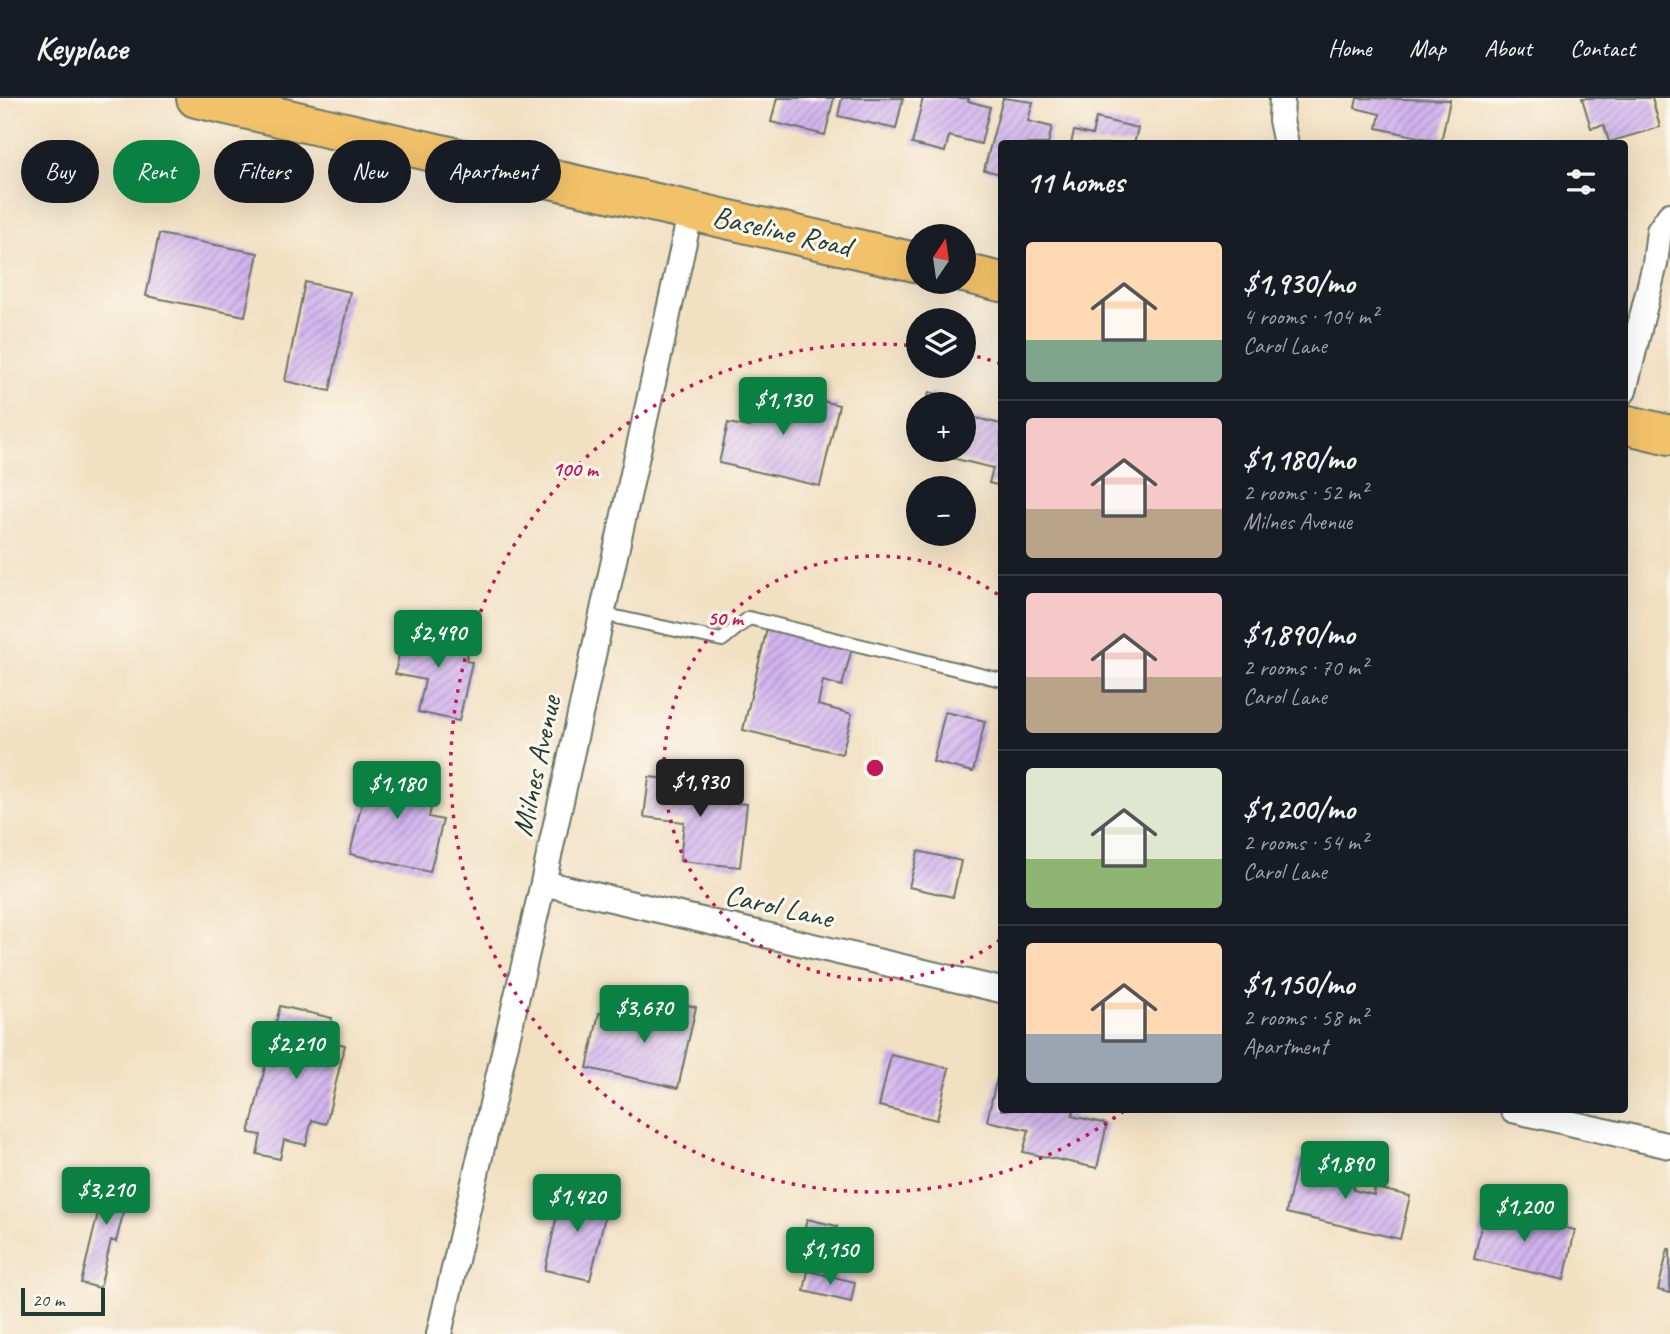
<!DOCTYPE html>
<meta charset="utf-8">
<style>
:root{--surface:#171b24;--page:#20242c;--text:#f1f3f6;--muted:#9ea1a6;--line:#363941;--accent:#0b8043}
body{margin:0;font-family:Caveat,sans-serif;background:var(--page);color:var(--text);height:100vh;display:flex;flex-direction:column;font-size:26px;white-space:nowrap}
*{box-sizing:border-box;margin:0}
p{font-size:23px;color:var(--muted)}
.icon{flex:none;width:38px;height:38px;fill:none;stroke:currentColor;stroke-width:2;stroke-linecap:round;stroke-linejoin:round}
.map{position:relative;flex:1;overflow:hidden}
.side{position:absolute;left:998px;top:42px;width:630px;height:973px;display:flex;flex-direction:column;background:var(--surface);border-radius:7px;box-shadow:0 7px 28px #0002}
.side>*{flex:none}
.banner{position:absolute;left:21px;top:42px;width:665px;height:63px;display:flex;gap:14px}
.needle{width:46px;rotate:13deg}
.buttons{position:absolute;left:906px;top:126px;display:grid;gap:14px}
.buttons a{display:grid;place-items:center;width:70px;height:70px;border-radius:50%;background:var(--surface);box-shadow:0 7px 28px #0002;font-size:35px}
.scale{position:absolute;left:21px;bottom:18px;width:84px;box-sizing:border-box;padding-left:7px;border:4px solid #1f3d34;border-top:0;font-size:19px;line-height:24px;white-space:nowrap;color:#1f3d34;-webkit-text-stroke:5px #fbf7ec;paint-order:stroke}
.price{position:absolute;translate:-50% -60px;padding:0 16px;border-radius:7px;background:var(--accent);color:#fff;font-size:23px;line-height:46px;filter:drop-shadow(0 2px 4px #0008)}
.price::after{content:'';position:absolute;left:50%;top:42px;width:21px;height:16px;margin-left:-10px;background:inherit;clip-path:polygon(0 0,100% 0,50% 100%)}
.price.on{background:#222;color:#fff}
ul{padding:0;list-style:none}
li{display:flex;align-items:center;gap:21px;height:175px;padding:0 28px}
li+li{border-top:2px solid var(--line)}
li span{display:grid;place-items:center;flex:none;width:196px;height:140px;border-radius:7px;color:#555}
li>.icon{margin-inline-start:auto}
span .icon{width:84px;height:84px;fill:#fffc;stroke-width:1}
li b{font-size:30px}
h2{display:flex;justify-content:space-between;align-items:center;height:84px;padding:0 28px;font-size:30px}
.pill{padding:0 24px;border-radius:32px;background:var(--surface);box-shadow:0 7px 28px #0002;font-size:24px;line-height:63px}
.pill.on{background:var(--accent);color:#fff}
header{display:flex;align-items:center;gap:42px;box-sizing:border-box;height:98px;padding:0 35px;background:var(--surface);border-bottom:2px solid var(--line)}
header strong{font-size:33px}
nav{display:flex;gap:38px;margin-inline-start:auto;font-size:24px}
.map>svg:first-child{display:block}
.building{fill:url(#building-hatch)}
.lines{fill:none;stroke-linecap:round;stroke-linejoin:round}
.service-casing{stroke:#697666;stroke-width:16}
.minor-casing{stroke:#697666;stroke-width:28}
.primary-casing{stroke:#697666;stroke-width:42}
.service{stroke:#fff;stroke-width:12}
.minor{stroke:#fff;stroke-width:24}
.primary{stroke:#f2c26a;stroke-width:38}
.ring{fill:none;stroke:#c2185b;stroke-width:3.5;stroke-dasharray:3.5 7}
.labels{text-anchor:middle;stroke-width:6;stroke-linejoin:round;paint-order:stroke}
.street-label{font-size:30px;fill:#1f3d34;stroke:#fbf7ec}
.centre{fill:#c2185b;stroke:#fbf7ec;stroke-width:3.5}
.ring-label{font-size:21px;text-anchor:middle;font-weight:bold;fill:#c2185b;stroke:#fbf7ec;stroke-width:6;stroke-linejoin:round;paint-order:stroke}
</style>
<header>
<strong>Keyplace</strong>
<nav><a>Home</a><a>Map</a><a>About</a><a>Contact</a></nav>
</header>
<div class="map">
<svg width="1670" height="1236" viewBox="0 0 1670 1236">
<defs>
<pattern id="building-hatch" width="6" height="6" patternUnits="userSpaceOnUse" patternTransform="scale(1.75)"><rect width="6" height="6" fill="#d2b2ef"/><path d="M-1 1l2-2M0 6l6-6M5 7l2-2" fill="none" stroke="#aa92c2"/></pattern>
</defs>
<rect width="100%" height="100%" fill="#fbf7ec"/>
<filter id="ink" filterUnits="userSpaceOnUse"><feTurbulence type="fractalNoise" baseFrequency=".0143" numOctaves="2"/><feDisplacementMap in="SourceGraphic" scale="14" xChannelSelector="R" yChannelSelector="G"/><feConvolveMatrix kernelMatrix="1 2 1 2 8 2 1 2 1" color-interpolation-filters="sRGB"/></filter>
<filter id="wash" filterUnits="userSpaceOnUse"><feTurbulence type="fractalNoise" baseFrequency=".00686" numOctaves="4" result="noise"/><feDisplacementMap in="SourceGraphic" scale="28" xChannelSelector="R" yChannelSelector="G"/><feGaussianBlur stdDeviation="1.57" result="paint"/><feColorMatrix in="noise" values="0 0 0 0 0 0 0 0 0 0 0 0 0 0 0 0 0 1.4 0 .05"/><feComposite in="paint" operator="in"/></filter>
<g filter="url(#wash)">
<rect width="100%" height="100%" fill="#f2e0c2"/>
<g id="blocks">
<path class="building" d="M777,0H834L825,37L771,24Z
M842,0H903L896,31L838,18Z
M923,0H969L968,3L990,9L981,46L949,38L945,54L912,46Z
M1003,0L1033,4L1028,23L1052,29L1048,46H1001V76L984,72Z
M1357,0L1450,2L1441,44L1377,30L1380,16L1355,10Z
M1582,0H1652L1660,29L1609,44L1604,27L1591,30Z
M1096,20L1138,30L1134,46H1071L1074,33L1092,37Z
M159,136L258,155L245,218L146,198Z
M305,184L350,194L330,293L285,283Z
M758,288L839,307L820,388L719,365L728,325L749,329Z
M929,294L963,303L962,306H926Z
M964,317L1001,326V388L989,385L993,370L923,353L964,352Z
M436,529L472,537L466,563L472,564L459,623L418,614L425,582L395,576L404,533L433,539Z
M767,530L852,550L842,588L823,583L818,607L852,616L842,656L743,632Z
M945,614L985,623L973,674L933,664Z
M370,669L437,684L429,719L443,722L430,774L350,756Z
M649,679L728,687L726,704L747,706L740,769L680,763L684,724L644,719Z
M918,753L961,763L953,799L909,789Z
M662,901L696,909L678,990L587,970L599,915L655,927Z
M280,908L332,920L327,943L345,947L326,1026L312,1022L306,1047L284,1042L280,1061L257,1056L261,1037L249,1035Z
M891,957L949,970L937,1022L879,1008Z
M997,979L1001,980V1012H1074L1072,1018L1107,1026L1097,1070L1023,1054L1029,1032L987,1023Z
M1298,1061L1356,1075L1353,1092L1374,1097L1375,1090L1410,1098L1400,1141L1286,1115Z
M108,1074L132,1080L116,1144L111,1142L100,1190L81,1185Z
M563,1090L609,1101L590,1182L545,1172Z
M1485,1111L1575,1132L1564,1182L1474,1161Z
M807,1121L837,1128L830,1158L800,1151Z
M1668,1151H1670V1195L1658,1192Z
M808,1173L855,1184L851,1204L804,1193Z"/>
</g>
</g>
<g filter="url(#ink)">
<use href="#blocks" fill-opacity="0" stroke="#697666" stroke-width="2"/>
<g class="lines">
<defs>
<path id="service" d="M602,516L722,542L749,520L1001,582"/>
<path id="minor" d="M1282,0L1281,22L1286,46
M1624,293L1655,166L1659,133L1670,117
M543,785L1001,892
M1513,1012L1670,1048
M439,1236L543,785L691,112"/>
<path id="primary" d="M196,0L919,165
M964,175L1001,184
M1624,326L1670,337"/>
</defs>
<use href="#service" class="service-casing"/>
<use href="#minor" class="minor-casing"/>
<use href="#primary" class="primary-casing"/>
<use href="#service" class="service"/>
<use href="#minor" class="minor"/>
<use href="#primary" class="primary"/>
</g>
</g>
<g class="ring">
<path d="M1000 842A212 212 0 1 1 1000 498"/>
<path d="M1124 1013A424 424 0 1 1 916 248M967 256A424 424 0 0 1 999 265"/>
</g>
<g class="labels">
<g class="street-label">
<text transform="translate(782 133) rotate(13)" y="10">Baseline Road</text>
<text transform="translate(536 668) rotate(-78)" y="10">Milnes Avenue</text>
<text transform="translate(779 808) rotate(13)" y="10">Carol Lane</text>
</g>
</g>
<circle cx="875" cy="670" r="10" class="centre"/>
<g class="ring-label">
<text x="575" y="378">100 m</text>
<text x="725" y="527">50 m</text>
</g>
</svg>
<div class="buttons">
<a><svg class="needle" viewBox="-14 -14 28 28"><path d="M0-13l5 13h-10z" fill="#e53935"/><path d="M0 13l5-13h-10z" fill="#9ea1a6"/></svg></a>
<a><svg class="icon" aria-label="layers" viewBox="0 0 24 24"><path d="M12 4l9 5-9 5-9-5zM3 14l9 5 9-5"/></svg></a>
<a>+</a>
<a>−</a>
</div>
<div class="scale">20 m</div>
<b class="price" style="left:783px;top:339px">$1,130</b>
<b class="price" style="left:438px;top:572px">$2,490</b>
<b class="price on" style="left:700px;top:721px">$1,930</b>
<b class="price" style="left:397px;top:723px">$1,180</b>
<b class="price" style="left:644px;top:947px">$3,670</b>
<b class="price" style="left:296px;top:983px">$2,210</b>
<b class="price" style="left:1345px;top:1103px">$1,890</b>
<b class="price" style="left:106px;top:1129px">$3,210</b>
<b class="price" style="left:577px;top:1136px">$1,420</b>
<b class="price" style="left:1524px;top:1146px">$1,200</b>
<b class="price" style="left:830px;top:1189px">$1,150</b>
<div class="banner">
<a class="pill">Buy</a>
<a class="pill on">Rent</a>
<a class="pill">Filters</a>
<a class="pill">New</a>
<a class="pill">Apartment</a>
</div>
<section class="side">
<h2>11 homes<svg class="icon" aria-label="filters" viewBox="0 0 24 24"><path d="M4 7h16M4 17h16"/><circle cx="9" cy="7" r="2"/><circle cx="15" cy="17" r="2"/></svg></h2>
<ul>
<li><span style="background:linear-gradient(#ffd9b3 70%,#7fa58c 0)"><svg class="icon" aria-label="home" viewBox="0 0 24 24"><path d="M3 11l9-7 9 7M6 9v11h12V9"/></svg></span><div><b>$1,930/mo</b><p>4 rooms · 104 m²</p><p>Carol Lane</p></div></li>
<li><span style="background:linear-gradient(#f6c9c9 65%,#b9a48a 0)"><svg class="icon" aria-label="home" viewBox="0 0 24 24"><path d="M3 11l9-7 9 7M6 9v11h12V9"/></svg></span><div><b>$1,180/mo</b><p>2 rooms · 52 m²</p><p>Milnes Avenue</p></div></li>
<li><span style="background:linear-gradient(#f6c9c9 60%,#b9a48a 0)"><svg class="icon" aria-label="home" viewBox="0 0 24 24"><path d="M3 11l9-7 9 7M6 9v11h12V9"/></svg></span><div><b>$1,890/mo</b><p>2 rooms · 70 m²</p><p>Carol Lane</p></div></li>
<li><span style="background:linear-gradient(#dfe7d0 65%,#8fb573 0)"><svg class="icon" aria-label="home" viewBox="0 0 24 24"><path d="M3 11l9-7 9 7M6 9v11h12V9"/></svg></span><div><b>$1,200/mo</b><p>2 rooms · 54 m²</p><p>Carol Lane</p></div></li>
<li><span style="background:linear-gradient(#ffd9b3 65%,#9aa5b1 0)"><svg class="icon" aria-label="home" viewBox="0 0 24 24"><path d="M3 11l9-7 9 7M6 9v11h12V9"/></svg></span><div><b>$1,150/mo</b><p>2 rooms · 58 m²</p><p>Apartment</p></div></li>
</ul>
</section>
</div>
